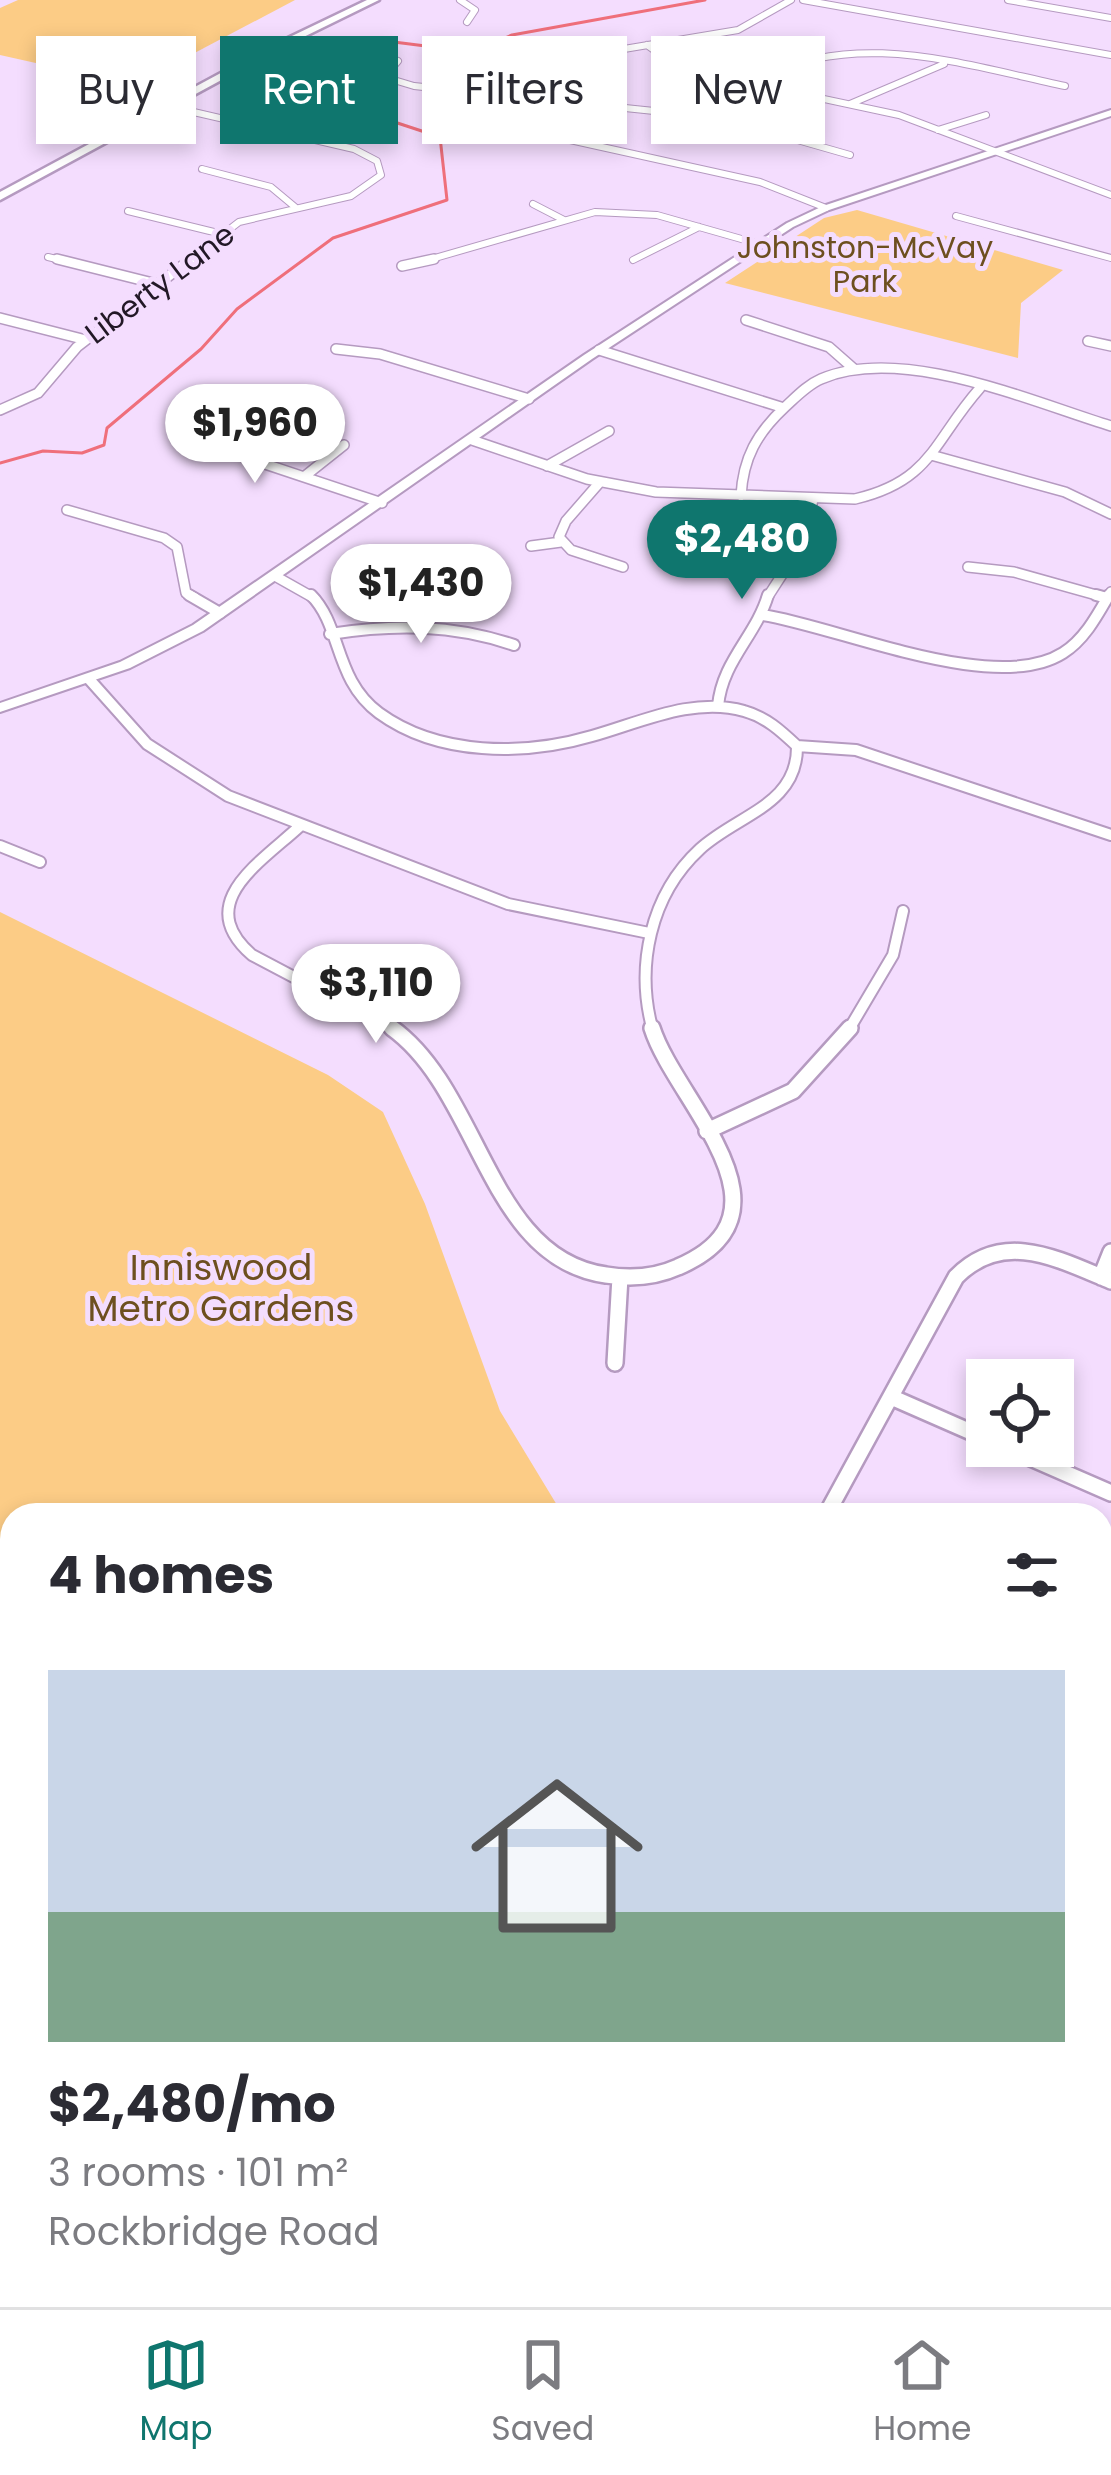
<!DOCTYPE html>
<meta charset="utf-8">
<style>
:root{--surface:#fff;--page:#f7f7f7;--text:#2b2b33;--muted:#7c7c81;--line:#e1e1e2;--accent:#0f766e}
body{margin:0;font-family:Poppins,sans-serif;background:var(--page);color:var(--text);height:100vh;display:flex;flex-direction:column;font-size:45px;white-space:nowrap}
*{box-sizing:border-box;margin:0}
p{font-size:39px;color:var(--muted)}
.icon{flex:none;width:66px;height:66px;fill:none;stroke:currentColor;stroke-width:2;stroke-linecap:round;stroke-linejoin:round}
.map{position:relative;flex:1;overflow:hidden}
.sheet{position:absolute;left:0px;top:1503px;width:1113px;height:804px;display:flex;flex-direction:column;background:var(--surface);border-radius:36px 36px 0 0;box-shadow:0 6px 18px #0003}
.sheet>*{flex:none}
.guide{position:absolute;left:36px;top:36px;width:1041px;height:108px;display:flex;gap:24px}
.tools{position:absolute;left:966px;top:1359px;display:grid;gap:24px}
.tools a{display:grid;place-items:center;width:108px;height:108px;border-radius:0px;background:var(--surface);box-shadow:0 6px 18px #0003;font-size:60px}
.price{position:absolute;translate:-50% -102px;padding:0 27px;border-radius:42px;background:#fff;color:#222;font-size:39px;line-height:78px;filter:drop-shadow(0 3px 6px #0008)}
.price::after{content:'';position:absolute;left:50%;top:72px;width:36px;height:27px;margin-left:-18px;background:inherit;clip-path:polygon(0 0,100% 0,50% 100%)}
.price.active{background:var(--accent);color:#fff}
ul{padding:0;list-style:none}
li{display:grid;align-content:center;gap:24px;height:636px;padding:0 48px}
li+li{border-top:3px solid var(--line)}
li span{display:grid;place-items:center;height:372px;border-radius:0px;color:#555}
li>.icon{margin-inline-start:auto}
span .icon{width:216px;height:216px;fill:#fffc;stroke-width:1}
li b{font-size:51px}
h2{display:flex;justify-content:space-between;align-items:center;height:144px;padding:0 48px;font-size:51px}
.chip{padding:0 42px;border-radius:0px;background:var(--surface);box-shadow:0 6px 18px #0003;font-size:42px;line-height:108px}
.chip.active{background:var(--accent);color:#fff}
.tab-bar{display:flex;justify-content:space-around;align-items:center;height:168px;border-top:3px solid var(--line);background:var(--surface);font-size:33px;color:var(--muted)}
.tab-bar a{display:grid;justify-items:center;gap:6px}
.tab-bar .active{color:var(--accent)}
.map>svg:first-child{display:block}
.green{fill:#fccc86}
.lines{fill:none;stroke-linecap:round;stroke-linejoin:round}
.stream{stroke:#ef6f7b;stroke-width:3}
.minor-far4-casing{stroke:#b59ac0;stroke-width:8}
.minor-far3-casing{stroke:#b59ac0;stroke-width:12}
.minor-far2-casing{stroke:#b59ac0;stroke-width:14}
.minor-far1-casing{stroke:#b59ac0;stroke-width:20}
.minor-casing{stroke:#b59ac0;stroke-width:22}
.tertiary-casing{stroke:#b59ac0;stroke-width:4}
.secondary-casing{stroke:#b59ac0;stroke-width:5}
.minor-far4{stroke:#fff;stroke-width:6}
.minor-far3{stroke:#fff;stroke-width:9}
.minor-far2{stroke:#fff;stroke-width:10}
.minor-far1{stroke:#fff;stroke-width:15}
.minor{stroke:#fff;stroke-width:18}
.tertiary{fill:#fff;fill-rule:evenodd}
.secondary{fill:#fff;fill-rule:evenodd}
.labels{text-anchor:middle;stroke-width:10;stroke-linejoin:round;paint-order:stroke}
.far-park-label{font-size:30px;fill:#6d4f1f;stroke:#f4ddfe}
.far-street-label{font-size:30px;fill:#221826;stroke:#f4ddfe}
.park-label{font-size:36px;fill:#6d4f1f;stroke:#f4ddfe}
</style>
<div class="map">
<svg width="1111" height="2307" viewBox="0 0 1111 2307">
<rect width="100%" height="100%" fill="#f4ddfe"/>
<path class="green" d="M18,0H295L134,85L0,55V8Z
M857,210L1063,270L1021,303L1018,358L725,283L824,218Z
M0,912L328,1075L383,1112L425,1204L500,1411L563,1515H12V2295H211L203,2307H0Z"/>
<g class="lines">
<path class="stream" d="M0,463L43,451L82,453L104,445L107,428L201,349L237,309L333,238L447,200L440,137L294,89L299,69L322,56L378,40L473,52L512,35L705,0"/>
<defs>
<path id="minor-far4" d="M460,0L475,10L467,22
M791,0L738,30L576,57L514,97L513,117L534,132L760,182L826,208
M803,0L1111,55
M1008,0L1111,18
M647,45L679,68L899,115L1111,195
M398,61L384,77L414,86L654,111
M744,84C853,27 952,62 1065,86
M801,95L767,124L766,131L850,155
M59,101L145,120
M159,104L354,149L377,161L381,175L351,196L239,222L187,262
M850,104L944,64
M938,130L986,115
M202,169L271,187L295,207
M533,204L564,220
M128,211L222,234
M956,216L1111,258
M48,257L69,262
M633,260L699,227
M421,262L595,212L657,215L759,244"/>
<path id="minor-far3" d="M57,259L157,284
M402,266L434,259
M0,318L86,340
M746,320L829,347L854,369
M1088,341L1111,346
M336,349L380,354L529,399
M599,350L784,408
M0,410L38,393L77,347L191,259
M254,412L233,433L232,447L241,456L382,503
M472,440L587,479L656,492L855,499C932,481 933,441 980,388
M931,455L1065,492L1111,514
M547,466L609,431
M305,476L344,445
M600,482L566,521L559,537L571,550L623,567
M741,496C743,458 757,433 785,407C796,397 807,385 821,379C902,344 1032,402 1111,426
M67,510L164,538L177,547L186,593L195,598
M531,546L561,542
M968,567L1014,572L1107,598
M275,576L314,598
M767,598L805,539L813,499
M1107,598L1111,592"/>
<path id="minor-far2" d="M189,595L220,613
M311,595C342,626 334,680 379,713C438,756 524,756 592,736C639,723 694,696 744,711C766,717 781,731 797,746C798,805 737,815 700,849C650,895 635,967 653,1031
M1096,595L1107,598
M763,615C842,628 995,696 1063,653C1084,640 1097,616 1109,595
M330,634C394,624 452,624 514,645
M89,679L147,744L228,796L508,904L649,933
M718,706C722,661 756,636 768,595
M797,746L856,750L1111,835
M300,826C260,863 192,903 252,955L396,1031
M0,846L40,862
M848,1031L893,955L903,911"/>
<path id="minor-far1" d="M392,1028C481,1092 488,1259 606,1275C631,1279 656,1277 678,1267C805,1213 675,1101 652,1028
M707,1131L793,1091L850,1028
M1101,1277L1111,1252
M615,1363L620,1277
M891,1397L987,1439
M1003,1446L1111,1493
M826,1515L956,1277C1003,1229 1058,1259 1111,1281"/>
<path id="minor" d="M1101,1745L1111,1749
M1101,2258L1111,2264"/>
<path id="tertiary" d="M1111,110V116L829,210L793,227L592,359L203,631L130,668L0,712V703L120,662L193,625L584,355L787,223L823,206Z"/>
<path id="secondary" d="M367,0H379L275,51L0,200V192L269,47Z"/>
</defs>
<use href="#minor-far4" class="minor-far4-casing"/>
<use href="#minor-far3" class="minor-far3-casing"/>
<use href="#minor-far2" class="minor-far2-casing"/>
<use href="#minor-far1" class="minor-far1-casing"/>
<use href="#minor" class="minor-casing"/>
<use href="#tertiary" class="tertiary-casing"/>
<use href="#secondary" class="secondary-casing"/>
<use href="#minor-far4" class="minor-far4"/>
<use href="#minor-far3" class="minor-far3"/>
<use href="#minor-far2" class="minor-far2"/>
<use href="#minor-far1" class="minor-far1"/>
<use href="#minor" class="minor"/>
<use href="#tertiary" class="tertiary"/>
<use href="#secondary" class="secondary"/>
</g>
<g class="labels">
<g class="far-park-label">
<text x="865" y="258">Johnston-McVay<tspan x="865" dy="34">Park</tspan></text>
</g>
<g class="far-street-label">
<text transform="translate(160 284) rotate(-37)" y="10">Liberty Lane</text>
</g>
<g class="park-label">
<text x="221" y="1280">Inniswood<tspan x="221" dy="41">Metro Gardens</tspan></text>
</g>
</g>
</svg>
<div class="tools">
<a><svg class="icon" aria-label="locate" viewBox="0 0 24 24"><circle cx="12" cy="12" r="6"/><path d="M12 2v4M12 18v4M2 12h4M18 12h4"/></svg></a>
</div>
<b class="price" style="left:255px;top:486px">$1,960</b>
<b class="price active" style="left:742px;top:602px">$2,480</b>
<b class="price" style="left:421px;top:646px">$1,430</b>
<b class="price" style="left:376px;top:1046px">$3,110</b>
<div class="guide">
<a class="chip">Buy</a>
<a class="chip active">Rent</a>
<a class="chip">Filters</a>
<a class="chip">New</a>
</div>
<section class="sheet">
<h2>4 homes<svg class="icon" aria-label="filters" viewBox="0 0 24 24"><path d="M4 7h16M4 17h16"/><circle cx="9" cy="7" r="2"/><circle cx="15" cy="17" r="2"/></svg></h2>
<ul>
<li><span style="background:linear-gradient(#c9d6e8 65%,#7fa58c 0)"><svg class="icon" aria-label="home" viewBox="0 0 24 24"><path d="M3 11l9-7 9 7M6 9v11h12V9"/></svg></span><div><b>$2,480/mo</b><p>3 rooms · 101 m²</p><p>Rockbridge Road</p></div></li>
</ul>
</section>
</div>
<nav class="tab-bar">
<a class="active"><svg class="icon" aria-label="map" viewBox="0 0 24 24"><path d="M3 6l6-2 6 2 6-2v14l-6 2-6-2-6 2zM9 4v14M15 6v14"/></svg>Map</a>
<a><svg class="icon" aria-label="saved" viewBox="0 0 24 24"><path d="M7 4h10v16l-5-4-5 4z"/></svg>Saved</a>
<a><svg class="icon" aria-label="home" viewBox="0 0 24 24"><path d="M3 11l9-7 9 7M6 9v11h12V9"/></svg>Home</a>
</nav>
